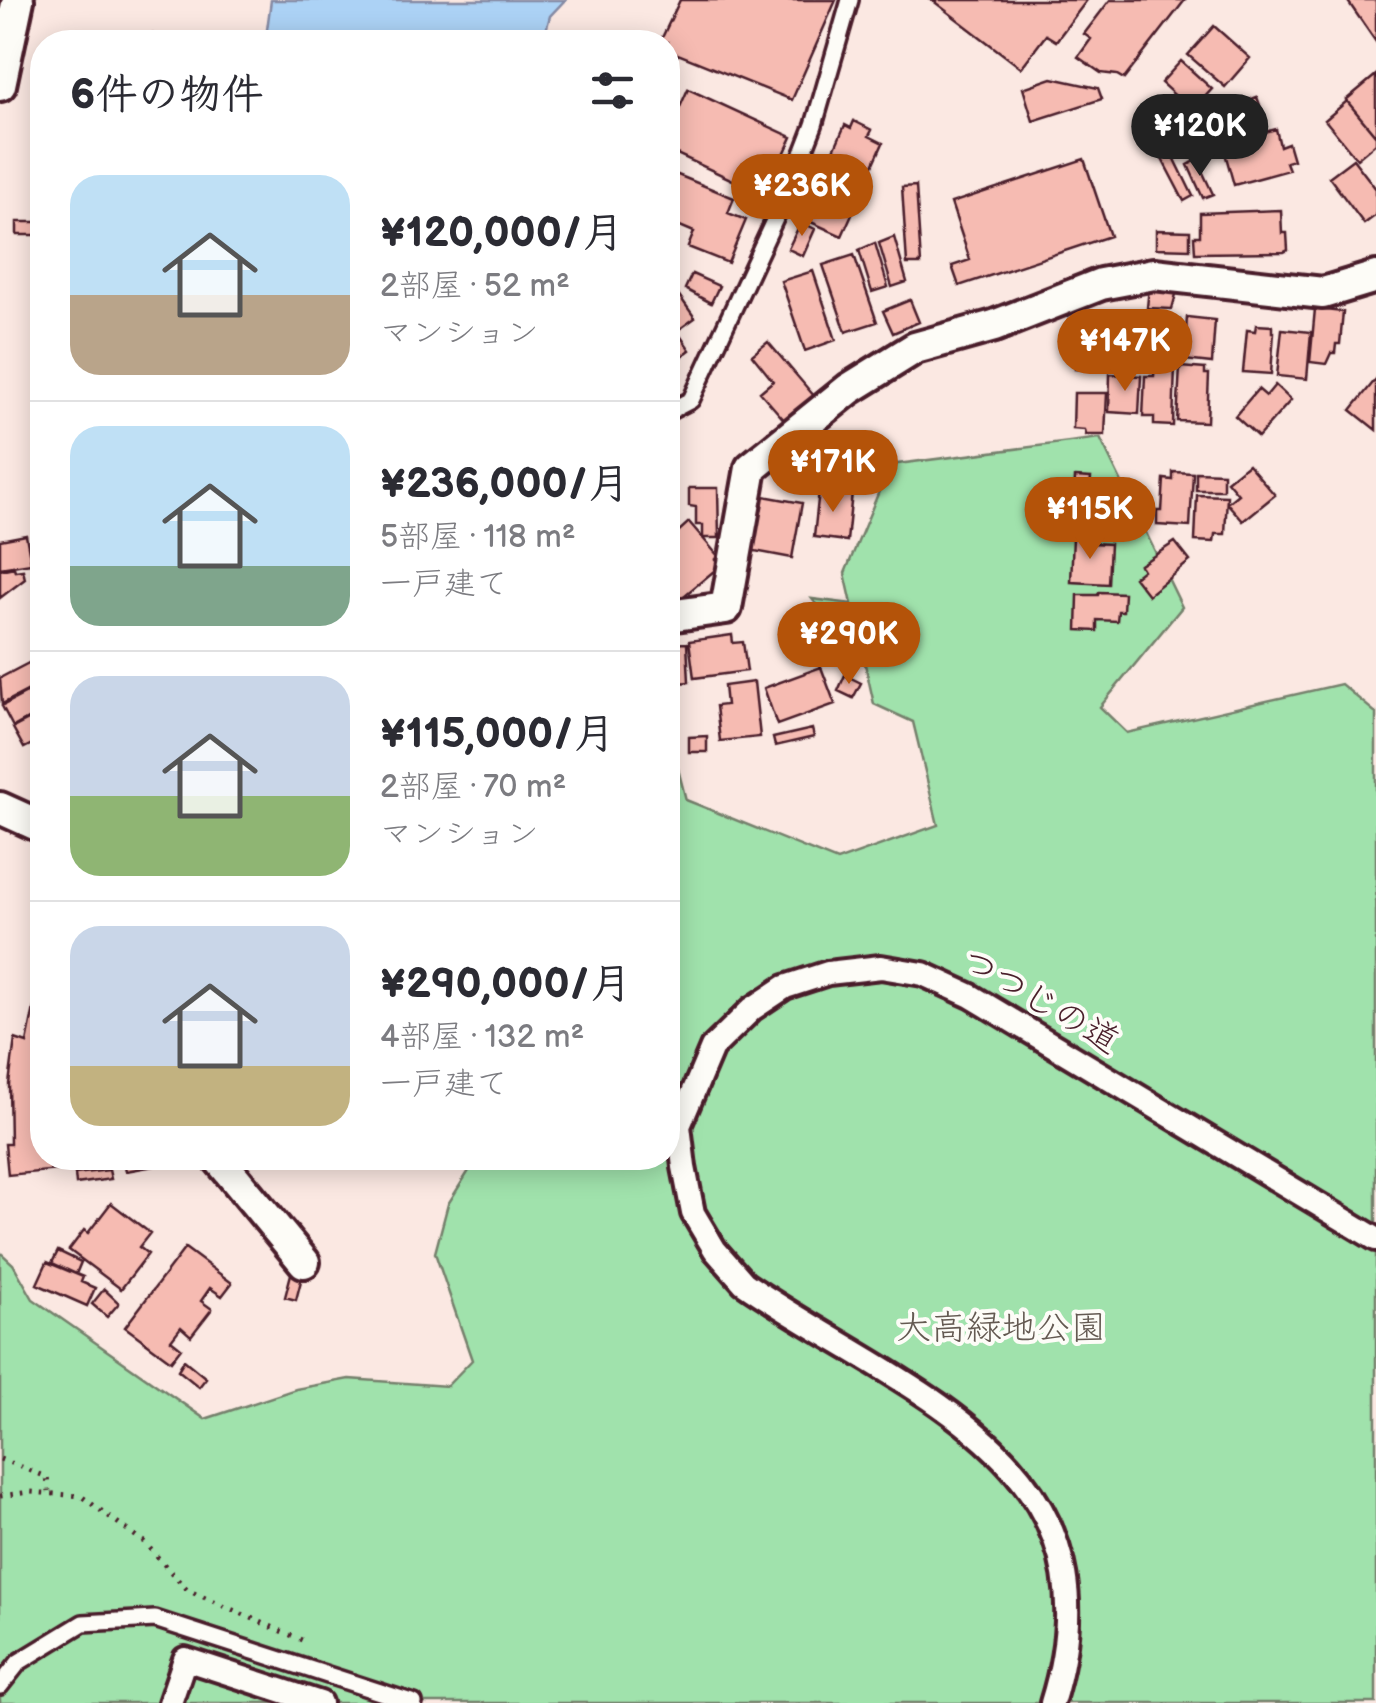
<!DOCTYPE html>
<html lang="ja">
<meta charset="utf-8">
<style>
:root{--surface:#fff;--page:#f2f2f3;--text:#2b2b33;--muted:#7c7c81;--line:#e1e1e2;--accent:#b45309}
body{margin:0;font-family:"Balsamiq Sans","Klee One",sans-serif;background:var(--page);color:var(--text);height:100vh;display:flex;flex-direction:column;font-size:38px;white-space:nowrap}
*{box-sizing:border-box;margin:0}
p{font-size:32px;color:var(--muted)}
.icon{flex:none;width:55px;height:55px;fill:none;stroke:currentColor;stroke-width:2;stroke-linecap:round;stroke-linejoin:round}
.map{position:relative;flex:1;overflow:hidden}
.side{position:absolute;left:30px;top:30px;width:650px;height:1140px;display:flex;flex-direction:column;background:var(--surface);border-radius:40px;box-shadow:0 5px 25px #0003}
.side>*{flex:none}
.price{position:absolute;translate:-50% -85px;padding:0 22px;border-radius:35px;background:var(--accent);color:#fff;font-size:32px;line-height:65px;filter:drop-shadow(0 2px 5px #0008)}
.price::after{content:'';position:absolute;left:50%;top:60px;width:30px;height:22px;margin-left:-15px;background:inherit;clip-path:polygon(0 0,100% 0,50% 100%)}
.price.current{background:#222;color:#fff}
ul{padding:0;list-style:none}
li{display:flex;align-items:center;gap:30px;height:250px;padding:0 40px}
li+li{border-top:2px solid var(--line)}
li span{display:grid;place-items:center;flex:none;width:280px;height:200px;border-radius:30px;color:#555}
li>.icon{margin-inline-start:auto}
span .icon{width:120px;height:120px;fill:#fffc;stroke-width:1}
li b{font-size:42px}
h2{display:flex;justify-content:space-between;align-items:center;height:120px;padding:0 40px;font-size:42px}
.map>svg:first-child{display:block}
.green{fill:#a0e2ac;stroke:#75806c;stroke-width:2.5}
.water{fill:#acd2f5;stroke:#858aa4;stroke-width:2.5}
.building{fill:#f6bbb2;stroke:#4a1f2b;stroke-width:2.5}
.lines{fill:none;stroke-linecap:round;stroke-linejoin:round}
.service-casing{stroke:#4a1f2b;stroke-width:22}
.pedestrian-casing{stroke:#4a1f2b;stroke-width:30}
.minor-casing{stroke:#4a1f2b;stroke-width:38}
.path{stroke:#4a1f2b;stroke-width:5;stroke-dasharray:2.5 8;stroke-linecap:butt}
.service{stroke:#fdfcf7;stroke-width:15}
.pedestrian{stroke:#fdfcf7;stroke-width:22}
.minor{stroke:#fdfcf7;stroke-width:30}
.labels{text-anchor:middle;stroke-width:8;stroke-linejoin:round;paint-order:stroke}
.street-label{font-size:35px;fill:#4a1f2b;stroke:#fdfcf7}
.park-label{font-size:35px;fill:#645a52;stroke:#fdfcf7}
</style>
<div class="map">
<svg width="1376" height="1703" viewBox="0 0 1376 1703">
<rect width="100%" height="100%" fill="#fbe8e2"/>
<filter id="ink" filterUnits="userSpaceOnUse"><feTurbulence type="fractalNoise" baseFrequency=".01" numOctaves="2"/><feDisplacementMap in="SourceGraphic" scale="20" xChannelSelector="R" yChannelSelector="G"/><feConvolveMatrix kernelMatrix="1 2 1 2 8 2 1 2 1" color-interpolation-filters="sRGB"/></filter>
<g filter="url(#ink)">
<path class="green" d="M1100,438L1182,607L1100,707L1127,733L1341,684L1376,713V1703H0V1252L13,1264L33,1299L205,1419L296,1389L349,1379L447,1386L472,1360L435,1253L448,1204L477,1158H668V764L677,765L686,800L837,861L938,825L913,722L874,704L865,664L812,599L852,604L845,573L890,465Z"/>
<path class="water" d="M271,0H565L550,16L543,42H283L266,37Z"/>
<path class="building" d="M680,0H836L792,100L678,54L668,77V42H660Z
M932,0H1087L1056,41L1046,35L1021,68Z
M1110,0H1185L1124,79L1117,75L1101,73L1078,57L1091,39L1084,34Z
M1347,0H1376V42Z
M1214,26L1250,58L1225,87L1188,55Z
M152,34V42H73L72,36Z
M1181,61L1212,89L1192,111L1161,83Z
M1376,75V136L1346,100Z
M1052,78L1098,88L1102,99L1033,121L1023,88Z
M688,89L792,137L765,195L668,150V134Z
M1257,97L1262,111L1232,123L1226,109Z
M1347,101L1376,136V143L1357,159L1325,120Z
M854,121L872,130L869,136L883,143L856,203L818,186L845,125L851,128Z
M1276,129L1280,146L1288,143L1293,160L1286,162L1289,170L1234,185L1225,153L1256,145L1253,135Z
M1172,153L1193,196L1184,201L1162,159Z
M1084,159L1110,236L959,286L952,266L970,260L951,203Z
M1353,159L1376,189V215L1364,224L1329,177Z
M1197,160L1213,194L1203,198L1188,165Z
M668,171L734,198L728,213L746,220L728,263L688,247L694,232L668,221Z
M916,186L921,264H907L902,187Z
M816,187L856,205L842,236L802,218Z
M1281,210L1282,233H1287L1288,250L1284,252L1195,253L1194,236H1200V213Z
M17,222H42V235H17Z
M801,222L815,229L803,256L788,249Z
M1156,230L1190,231V249L1156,248Z
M894,237L907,282L892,287L879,243Z
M875,243L888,287L872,292L859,250Z
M854,255L877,322L846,332L823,265Z
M813,271L836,340L805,351L781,281Z
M692,274L719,286L711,303L685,289Z
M668,280L695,318L677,331L690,350L668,367Z
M1149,286L1178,287L1172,309L1147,308Z
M910,300L919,322L893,333L883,311Z
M1315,309L1343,312L1340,344H1336L1335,353H1331L1326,364L1310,362Z
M1147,312L1165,313L1164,319L1180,320L1178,356H1172V361L1145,360Z
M1187,317L1215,320L1212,363L1184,360Z
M1123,319H1143L1142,363L1110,361L1111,325H1123Z
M1256,325L1272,326V332H1274L1271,374L1243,372L1247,330L1255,331Z
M1077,326L1109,327L1106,370L1075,369Z
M1282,329L1311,332L1307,379L1277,376Z
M768,342L815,397L786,422L760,392L773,381L752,355Z
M1155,364L1175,365L1173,426L1154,425V417H1143L1145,376H1154Z
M1180,367L1205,369V374H1209L1207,422L1177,421Z
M1110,374L1141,376L1139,414L1109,412Z
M1376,379V430L1351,410Z
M1275,385L1291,400L1258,437L1235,416L1258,389L1266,396Z
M1074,393H1107L1105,435H1086L1085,430L1073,429Z
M1248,464L1275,495L1243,521L1227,503L1238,494L1227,481Z
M1173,472L1193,473L1190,527L1157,525V511H1162L1164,479L1173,480Z
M1196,472L1223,473V490H1196Z
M1075,477L1091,478L1090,486L1113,488L1111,518L1073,516Z
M689,488H718L719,538H703V525H696V507L689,506Z
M819,490L852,493L847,541L814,537Z
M758,495L802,503L792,558L744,549Z
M1197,495L1227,496L1225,534H1215L1214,542L1195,541Z
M689,522L719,557L715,560L720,566L673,605L668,599V562L673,557L668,550V541Z
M26,535L31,563L0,568V540Z
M1073,537L1093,538V543L1110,544L1108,584L1071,582Z
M1175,542L1190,561L1148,595L1134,577L1143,570L1140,565Z
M14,567L15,571L23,570L25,579L0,598V570Z
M1099,592L1124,593L1123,611H1118L1117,621L1097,620V631L1077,630L1078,595H1098Z
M732,635L733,643L743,642L747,671L694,678L689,641Z
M687,643L689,682L668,684V644Z
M42,656V683L2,704L0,678Z
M821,667L835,704L777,725L764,688Z
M845,675L861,683L853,698L838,691Z
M754,682L760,737L720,741L716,706L726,705L724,686Z
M42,685V711L13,727L2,706Z
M42,713V739L24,748L13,728Z
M812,729L814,737L775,746L773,738Z
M707,736V752H689V737Z
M42,967V1158H68L69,1169L8,1175L5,1144H10L9,1084L15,1039L27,1043Z
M123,1158H164L165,1164L126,1171Z
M109,1170L111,1179L76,1184L75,1174Z
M111,1203L150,1233L139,1247L148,1254L121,1289L69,1250L84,1230L88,1233Z
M185,1248L232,1283L222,1296L210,1288L201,1301L212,1309L191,1336L181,1327L171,1340L181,1348L171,1361L125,1327Z
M58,1251L81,1262L76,1274L52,1263Z
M47,1262L83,1277L81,1282L95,1288L87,1306L37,1284Z
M291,1274L302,1277L296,1300L285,1297Z
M104,1289L119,1303L107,1317L92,1304Z
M184,1360L206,1378L199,1387L178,1370Z"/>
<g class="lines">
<defs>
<path id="service" d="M668,412L691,400L792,182L814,125L850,0
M0,1686L19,1662L83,1623L155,1619L414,1703"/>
<path id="pedestrian" d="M170,1703L185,1659L320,1703
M1052,1703C1128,1458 903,1393 744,1283L715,1250L693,1213L684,1167L679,1126L712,1048L752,1009L785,987L828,973L881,967L923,974L971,996L1376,1239"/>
<path id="minor" d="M0,85L18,0
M668,616L726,608L751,468L849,389L915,348L994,326L1101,284L1154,274L1323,293L1376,277
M0,808L42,827
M218,1158L304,1262"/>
</defs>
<use href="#service" class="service-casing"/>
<use href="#pedestrian" class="pedestrian-casing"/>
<use href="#minor" class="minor-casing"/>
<path class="path" d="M0,1459L47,1477L49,1493
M0,1496L30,1492L81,1496L144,1542L187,1590L304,1641"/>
<use href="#service" class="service"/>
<use href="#pedestrian" class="pedestrian"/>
<use href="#minor" class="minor"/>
</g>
</g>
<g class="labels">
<g class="street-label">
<text transform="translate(1041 1000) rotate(30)" y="12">つつじの道</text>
</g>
<g class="park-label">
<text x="1001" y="1339">大高緑地公園</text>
</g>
</g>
</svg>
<b class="price current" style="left:1200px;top:179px">¥120K</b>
<b class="price" style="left:802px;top:239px">¥236K</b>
<b class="price" style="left:1125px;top:394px">¥147K</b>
<b class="price" style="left:833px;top:515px">¥171K</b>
<b class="price" style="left:1090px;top:562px">¥115K</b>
<b class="price" style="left:849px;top:687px">¥290K</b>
<section class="side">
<h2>6件の物件<svg class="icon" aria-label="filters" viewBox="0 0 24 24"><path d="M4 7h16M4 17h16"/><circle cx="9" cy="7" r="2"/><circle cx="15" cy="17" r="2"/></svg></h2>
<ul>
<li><span style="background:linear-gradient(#bfe0f5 60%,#b9a48a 0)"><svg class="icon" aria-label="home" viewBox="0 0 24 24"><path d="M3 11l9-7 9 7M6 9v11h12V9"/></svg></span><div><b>¥120,000/月</b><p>2部屋 · 52 m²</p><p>マンション</p></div></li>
<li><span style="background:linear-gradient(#bfe0f5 70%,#7fa58c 0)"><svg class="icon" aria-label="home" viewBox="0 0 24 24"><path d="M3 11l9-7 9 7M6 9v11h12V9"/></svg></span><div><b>¥236,000/月</b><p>5部屋 · 118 m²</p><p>一戸建て</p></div></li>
<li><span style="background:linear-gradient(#c9d6e8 60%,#8fb573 0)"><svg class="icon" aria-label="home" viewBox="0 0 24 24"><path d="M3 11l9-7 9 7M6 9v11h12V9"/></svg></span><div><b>¥115,000/月</b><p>2部屋 · 70 m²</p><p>マンション</p></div></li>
<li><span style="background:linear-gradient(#c9d6e8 70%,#c2b280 0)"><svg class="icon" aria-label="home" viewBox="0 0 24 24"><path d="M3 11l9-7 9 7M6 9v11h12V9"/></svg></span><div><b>¥290,000/月</b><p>4部屋 · 132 m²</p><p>一戸建て</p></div></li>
</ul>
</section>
</div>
